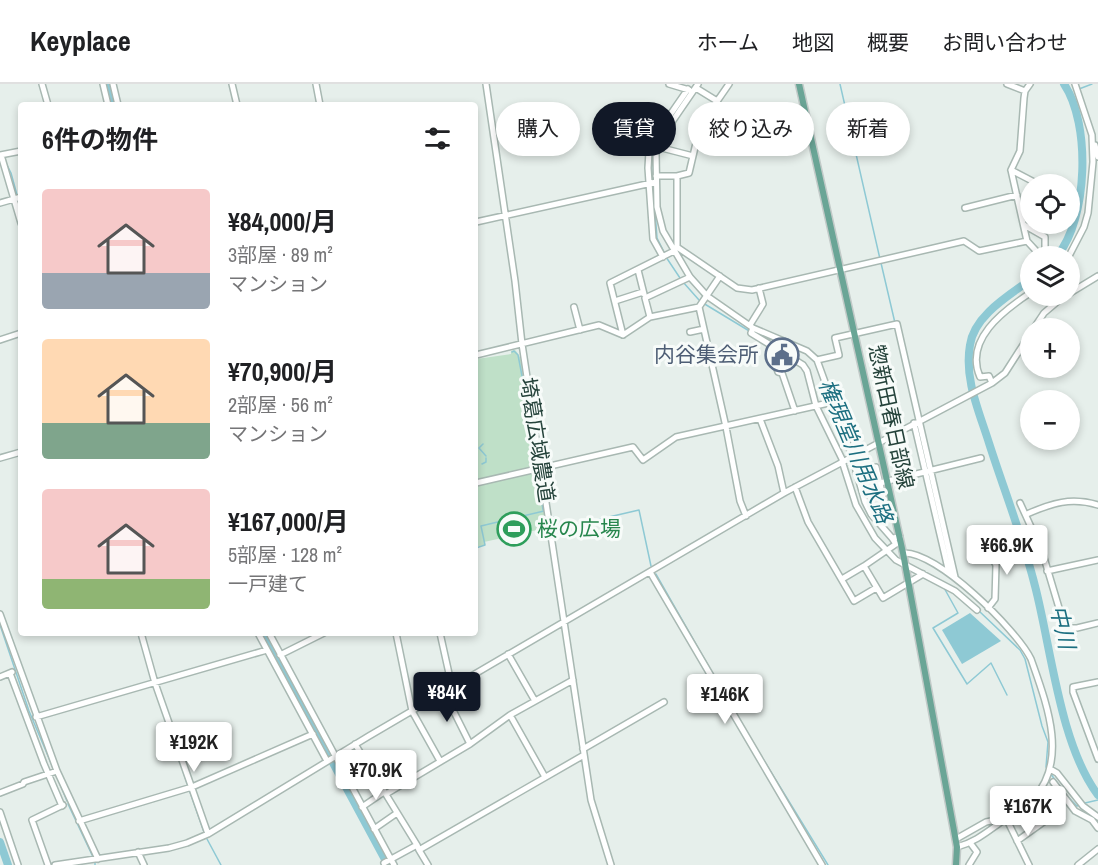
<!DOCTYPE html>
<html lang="ja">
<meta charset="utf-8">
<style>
:root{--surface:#fff;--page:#f6f6f6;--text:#202124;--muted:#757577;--line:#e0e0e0;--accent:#111827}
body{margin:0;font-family:"Archivo Narrow","Noto Sans JP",sans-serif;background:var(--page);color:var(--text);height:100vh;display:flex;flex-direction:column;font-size:22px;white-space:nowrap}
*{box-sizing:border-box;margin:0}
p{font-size:20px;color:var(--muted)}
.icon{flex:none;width:33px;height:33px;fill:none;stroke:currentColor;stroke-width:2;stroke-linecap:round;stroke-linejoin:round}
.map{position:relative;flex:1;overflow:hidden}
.sheet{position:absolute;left:18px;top:18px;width:460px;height:534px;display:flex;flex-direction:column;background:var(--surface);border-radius:6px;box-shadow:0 3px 9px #0003}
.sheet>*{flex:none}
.guide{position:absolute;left:496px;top:18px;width:512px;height:54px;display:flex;gap:12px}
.tools{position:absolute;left:1020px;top:90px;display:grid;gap:12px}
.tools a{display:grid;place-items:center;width:60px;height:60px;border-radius:50%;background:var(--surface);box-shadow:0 3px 9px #0003;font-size:30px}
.price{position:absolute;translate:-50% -51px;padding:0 14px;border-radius:6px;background:#fff;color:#222;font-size:20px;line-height:39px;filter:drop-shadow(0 2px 3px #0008)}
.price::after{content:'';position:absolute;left:50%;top:36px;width:18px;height:14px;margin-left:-9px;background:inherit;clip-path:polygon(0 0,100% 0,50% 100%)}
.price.current{background:var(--accent);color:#fff}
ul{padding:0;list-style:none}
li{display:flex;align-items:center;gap:18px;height:150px;padding:0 24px}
li span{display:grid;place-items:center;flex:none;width:168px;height:120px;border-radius:6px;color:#555}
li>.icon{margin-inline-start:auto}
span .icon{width:72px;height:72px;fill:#fffc;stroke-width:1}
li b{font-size:26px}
h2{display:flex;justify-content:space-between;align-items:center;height:72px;padding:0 24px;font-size:26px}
.tag{padding:0 21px;border-radius:27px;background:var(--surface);box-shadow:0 3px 9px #0003;font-size:21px;line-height:54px}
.tag.current{background:var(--accent);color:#fff}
header{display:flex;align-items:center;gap:36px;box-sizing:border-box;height:84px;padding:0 30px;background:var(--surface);border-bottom:2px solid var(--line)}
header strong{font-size:28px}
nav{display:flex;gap:33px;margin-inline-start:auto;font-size:21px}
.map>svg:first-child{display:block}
.green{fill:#bfe0c8}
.water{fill:#8ec9d4}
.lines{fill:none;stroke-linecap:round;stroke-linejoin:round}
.stream{stroke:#8ec9d4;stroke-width:1.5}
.river{stroke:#8ec9d4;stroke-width:8}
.minor-casing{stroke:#a8b8b2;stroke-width:8}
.major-casing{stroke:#c2cac8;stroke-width:9}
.minor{stroke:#fff;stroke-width:5}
.major{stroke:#6aa596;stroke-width:6}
.labels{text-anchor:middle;stroke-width:6;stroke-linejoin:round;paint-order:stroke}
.service-label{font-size:21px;fill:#4e5e75;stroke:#f7fbf9;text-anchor:end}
.street-label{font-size:21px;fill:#24423a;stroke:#f7fbf9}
.leisure-label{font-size:21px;fill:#27864d;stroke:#f7fbf9;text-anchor:start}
.water-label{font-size:22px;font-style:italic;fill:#1c6f80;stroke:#f7fbf9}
</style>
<header>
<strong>Keyplace</strong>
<nav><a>ホーム</a><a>地図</a><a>概要</a><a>お問い合わせ</a></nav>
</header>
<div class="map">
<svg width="1098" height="781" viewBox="0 0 1098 781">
<rect width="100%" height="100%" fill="#e6efeb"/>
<path class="green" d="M515,266C525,275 527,305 529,319L524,323C526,345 537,368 537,388L539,390L546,444L484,458V461L476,463V275L511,270V267Z"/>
<path class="water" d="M970,529L1001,557L962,580L942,546Z"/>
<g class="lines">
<path class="stream" d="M840,0L880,175
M1079,5L1092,0
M662,47L668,39
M6,79L11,89L17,111
M652,95C651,78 652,66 660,51
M653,100L657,154L664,168
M18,115L21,126
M666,173L680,194
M881,179L895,239
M683,198L699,216
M703,219L751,248
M512,268L514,267L518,271L527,318
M483,360L479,364L486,372
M482,380L486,378V374
M538,392L543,426
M554,433L557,445L639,426L651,482
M476,464L485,461L481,442L544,427
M656,490L733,625
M943,502L958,529L933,544L967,600L991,579L1007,611
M979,527L1020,566L1025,575L1042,642L1048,658L1046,683L1048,685
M0,541L29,627L54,686
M138,549L141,560
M755,662L828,781
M183,687L188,702
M1050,689L1062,705
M56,690L67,717
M190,708L204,748
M1066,711L1077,722L1080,721
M1085,719L1098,716
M68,720L93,773
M207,755L221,781
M95,781V778"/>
<path class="river" d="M107,0L112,21
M1057,172C1088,135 1091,40 1064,0
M1030,196C1008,212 974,232 970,261C964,295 979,327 989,359C1004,406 1023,454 1035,502C1051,563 1060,661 1098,711
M263,549L388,781
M0,758L8,781"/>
<defs>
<path id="minor" d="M42,0L48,21
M103,0L108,21
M113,0L118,21
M232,0L237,21
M316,0L320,21
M486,0L515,197L522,260L591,716L611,781
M669,0L689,6
M698,0L663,51L656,69L657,123L663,147L690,193L707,212L753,244L807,267L817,276L852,372L865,418L871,430L892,454L900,453
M1007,0L1025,7
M1030,0L1025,7L1024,14L1020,67L1011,86L1027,157L1039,170
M696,4L717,17
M1095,61L1098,73
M658,63L693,72
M0,71L21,67
M1,71L21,139
M1011,86L1036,99L1045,100
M656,92H677L689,89L700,42L729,0
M677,92V163L737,204L752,206L964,157L979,167L1027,157
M0,119L21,113
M965,124L1017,111
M476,138L656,98
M1024,141L1045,153V165
M1069,172L1084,143L1088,129L1093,78L1092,51L1075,0
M663,173L653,155L648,84L649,67L654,54L688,5
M638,186L644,210
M720,192L699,223L726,343L740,417L746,432
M1070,209L1098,192
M615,217L643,208
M574,223L580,246
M650,233L699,223
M750,241L763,220L759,204
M753,244L751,249L803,281L807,287L816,322
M1034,244L1044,229L1064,212
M690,248L704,245
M623,251L610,199L674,167
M0,256L21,249
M769,260L778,288L782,289L795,327
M476,271L599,241L623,251L650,233L645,214L690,193
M817,276L839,271L835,254L897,240L955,493
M992,299L989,292L980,293C964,256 1003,227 1030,209
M816,322L843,377
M760,335L778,382L784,409
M914,339L949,489
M0,374L21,368
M842,377L856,421L875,454L896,476L955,507L977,526
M856,389L876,383L883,412
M476,399L633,363L643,376L676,353L833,318
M880,399L981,374
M795,403L808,438L854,517L876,504
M1020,419L1042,467L1065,544H1077L1098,539
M1027,430C1052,419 1071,413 1098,421
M892,454L896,460L864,482L883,514L923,490
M903,469C936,466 1017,546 1031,575C1046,618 1069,675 1034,714C1026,723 1014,729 1004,736C988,747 976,758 957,763
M984,469L991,472L996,481L995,515L988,524
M1047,487L1098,476
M650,488L822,781
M842,495L864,482
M0,530L57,687L98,775
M141,549L155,599L208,750
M258,549L327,677
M269,549L394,781
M396,549L412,627L440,677
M440,549L452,603
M508,570L535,617
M280,571L324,549
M10,589L44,680L62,722
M0,593L12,588
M1098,598L1073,603V608L1098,675
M444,608L470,660
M510,631L545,693
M36,633L267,566
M355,660L417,761
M583,665L664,618
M1050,685L1057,689L1083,722L1098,733
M1053,698L1075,727L1092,736L1098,744
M0,709L23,700L24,698L57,687
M386,710L470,660L510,631L573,596
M362,723L384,708
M0,728L18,781
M79,737L192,703L313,650
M374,745L397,729
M956,755L986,738L1006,734L1029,781
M1017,757L1045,737L1042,729L1031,717
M419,766L428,781
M138,768L144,781
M384,779L417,761L419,766L584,671
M48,781L32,736L63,721
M55,781L169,764L187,759L208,750L369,652L784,409L992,299L1005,289L1030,250
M969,781L977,768L971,760
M1078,781L1098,765"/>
<path id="major" d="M799,0L903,469L957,763L956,781"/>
</defs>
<use href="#minor" class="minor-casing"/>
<use href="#major" class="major-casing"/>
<use href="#minor" class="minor"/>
<use href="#major" class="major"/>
</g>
<defs>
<symbol id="civic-ring" viewBox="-11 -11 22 22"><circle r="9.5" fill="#f7fbf9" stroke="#5c6f8a" stroke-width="1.5"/><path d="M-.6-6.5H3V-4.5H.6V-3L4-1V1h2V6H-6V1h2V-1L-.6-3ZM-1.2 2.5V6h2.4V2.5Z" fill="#5c6f8a"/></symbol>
<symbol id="stadium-ring" viewBox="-11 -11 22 22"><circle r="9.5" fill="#f7fbf9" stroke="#2e9e5b" stroke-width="1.5"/><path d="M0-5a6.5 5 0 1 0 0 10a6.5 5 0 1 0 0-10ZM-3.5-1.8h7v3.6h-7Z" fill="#2e9e5b"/></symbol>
</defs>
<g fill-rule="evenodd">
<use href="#civic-ring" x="763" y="252" width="38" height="38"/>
<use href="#stadium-ring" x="495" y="426" width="38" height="38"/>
</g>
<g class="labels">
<g class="service-label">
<text x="759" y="278">内谷集会所</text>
</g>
<g class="street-label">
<text transform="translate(891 333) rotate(78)" y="7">惣新田春日部線</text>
<text transform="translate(537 356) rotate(81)" y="7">埼葛広域農道</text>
</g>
<g class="leisure-label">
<text x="537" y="452">桜の広場</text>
</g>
<g class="water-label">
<text transform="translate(856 367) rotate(67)" y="8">権現堂川用水路</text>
<text transform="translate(1063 543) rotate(77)" y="8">中川</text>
</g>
</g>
</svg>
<div class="tools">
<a><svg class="icon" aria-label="locate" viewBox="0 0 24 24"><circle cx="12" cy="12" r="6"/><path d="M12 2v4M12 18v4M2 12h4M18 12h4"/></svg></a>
<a><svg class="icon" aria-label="layers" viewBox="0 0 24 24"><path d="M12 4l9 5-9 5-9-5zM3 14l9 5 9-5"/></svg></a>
<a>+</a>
<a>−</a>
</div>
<b class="price" style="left:1007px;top:492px">¥66.9K</b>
<b class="price current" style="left:447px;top:639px">¥84K</b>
<b class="price" style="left:725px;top:641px">¥146K</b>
<b class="price" style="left:194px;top:689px">¥192K</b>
<b class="price" style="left:376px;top:717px">¥70.9K</b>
<b class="price" style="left:1028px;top:753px">¥167K</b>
<div class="guide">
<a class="tag">購入</a>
<a class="tag current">賃貸</a>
<a class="tag">絞り込み</a>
<a class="tag">新着</a>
</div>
<section class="sheet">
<h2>6件の物件<svg class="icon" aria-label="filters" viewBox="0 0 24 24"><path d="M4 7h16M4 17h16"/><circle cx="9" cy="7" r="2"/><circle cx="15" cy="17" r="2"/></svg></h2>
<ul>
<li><span style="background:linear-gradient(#f6c9c9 70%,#9aa5b1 0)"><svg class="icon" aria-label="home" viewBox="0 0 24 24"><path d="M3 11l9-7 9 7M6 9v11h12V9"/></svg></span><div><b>¥84,000/月</b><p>3部屋 · 89 m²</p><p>マンション</p></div></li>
<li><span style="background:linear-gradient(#ffd9b3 70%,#7fa58c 0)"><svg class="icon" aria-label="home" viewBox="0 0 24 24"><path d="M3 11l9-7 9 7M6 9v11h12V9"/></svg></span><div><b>¥70,900/月</b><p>2部屋 · 56 m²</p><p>マンション</p></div></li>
<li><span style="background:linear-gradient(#f6c9c9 75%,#8fb573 0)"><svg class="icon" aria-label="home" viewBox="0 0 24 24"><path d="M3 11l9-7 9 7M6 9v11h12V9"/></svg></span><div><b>¥167,000/月</b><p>5部屋 · 128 m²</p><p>一戸建て</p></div></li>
</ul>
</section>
</div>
